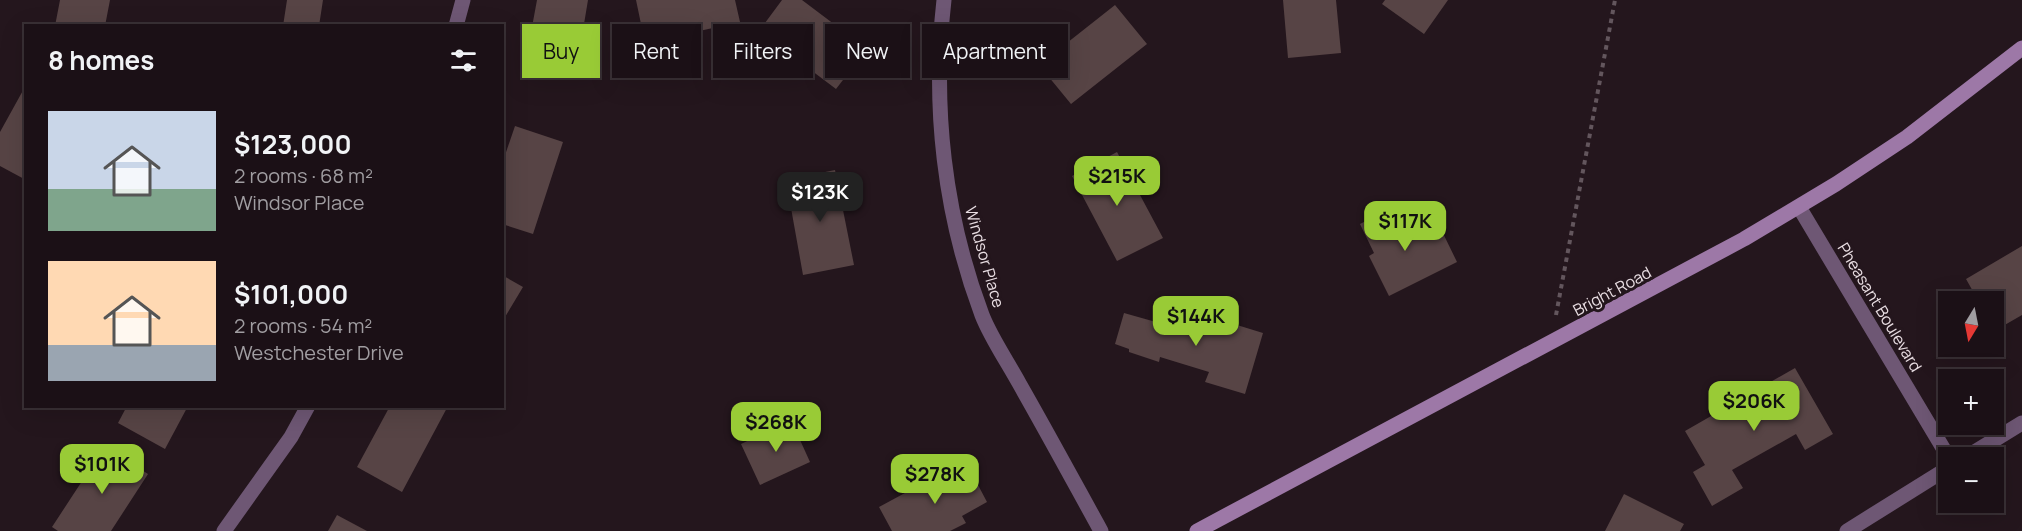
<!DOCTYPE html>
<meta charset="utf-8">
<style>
:root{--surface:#1b1016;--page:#281e23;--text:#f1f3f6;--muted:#a09da1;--line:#393035;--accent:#99cb36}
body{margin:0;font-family:Manrope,sans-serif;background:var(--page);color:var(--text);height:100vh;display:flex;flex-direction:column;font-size:22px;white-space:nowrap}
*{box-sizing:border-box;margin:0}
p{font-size:20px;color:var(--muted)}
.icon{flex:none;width:33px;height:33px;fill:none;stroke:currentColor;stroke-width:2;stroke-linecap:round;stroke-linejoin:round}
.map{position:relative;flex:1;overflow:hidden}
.side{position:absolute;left:24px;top:24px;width:480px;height:384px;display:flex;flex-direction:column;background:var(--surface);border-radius:0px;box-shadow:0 6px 24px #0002,0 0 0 2px var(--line)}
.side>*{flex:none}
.top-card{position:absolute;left:522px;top:24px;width:570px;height:54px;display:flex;gap:12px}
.needle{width:39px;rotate:190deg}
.fabs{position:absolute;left:1938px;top:291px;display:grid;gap:12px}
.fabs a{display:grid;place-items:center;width:66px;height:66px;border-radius:0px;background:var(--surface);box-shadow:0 6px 24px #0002,0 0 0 2px var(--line);font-size:30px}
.price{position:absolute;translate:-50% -51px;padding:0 14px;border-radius:12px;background:var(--accent);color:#111;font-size:20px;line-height:39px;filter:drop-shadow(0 2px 3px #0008)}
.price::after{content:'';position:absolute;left:50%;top:36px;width:18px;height:14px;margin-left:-9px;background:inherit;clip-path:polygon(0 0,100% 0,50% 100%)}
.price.active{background:#222;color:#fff}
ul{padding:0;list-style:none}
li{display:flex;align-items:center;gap:18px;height:150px;padding:0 24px}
li span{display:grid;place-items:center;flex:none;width:168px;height:120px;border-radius:0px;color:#555}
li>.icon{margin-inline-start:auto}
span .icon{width:72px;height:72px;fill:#fffc;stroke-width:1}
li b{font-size:26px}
h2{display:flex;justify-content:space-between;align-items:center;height:72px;padding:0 24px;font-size:26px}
.tag{padding:0 21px;border-radius:0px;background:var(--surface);box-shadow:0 6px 24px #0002,0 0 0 2px var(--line);font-size:21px;line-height:54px}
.tag.active{background:var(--accent);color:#111}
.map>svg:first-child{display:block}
.building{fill:#574445}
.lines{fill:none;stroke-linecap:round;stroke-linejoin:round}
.path{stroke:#63565d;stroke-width:4;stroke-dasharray:4.5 4.5;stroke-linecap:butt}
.street{stroke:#6e5774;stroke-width:15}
.secondary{stroke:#9d78a7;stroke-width:15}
.labels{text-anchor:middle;stroke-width:6;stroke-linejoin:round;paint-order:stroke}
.street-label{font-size:16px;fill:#e9dee3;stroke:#24161d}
</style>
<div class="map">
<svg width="2022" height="531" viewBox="0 0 2022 531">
<rect width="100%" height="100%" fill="#24161d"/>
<path class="building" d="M60,0H110L105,26H55Z
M287,0H323L319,26H283Z
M537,0H588L582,36L532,27Z
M636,0H735L740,22L645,43Z
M782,0H802L867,49L836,89L759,31Z
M1283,0H1336L1341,53L1288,58Z
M1385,0H1448L1424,34L1382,4Z
M1115,5L1147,44L1071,104L1039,65Z
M26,85V180L0,166V132Z
M515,126L563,142L533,234L502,224V164Z
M1117,152L1163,238L1117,261L1072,176Z
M835,170L854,265L803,275L786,180Z
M1391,208L1406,239L1438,223L1457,262L1389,296L1369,256L1374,253L1360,224Z
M2022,246V315L1996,330L1994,325V302H1979L1966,279Z
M502,275L523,287L502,322Z
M1174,312L1223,326L1224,321L1263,333L1245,394L1205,382L1209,372L1160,357L1159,362L1129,352V349L1115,344L1124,313L1170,326Z
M1795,368L1833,434L1805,450L1796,434L1732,470L1743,488L1712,506L1693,472L1705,465L1685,431Z
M127,406H188L165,449L118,423Z
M390,406H448L402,492L357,467Z
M791,420L810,462L760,485L741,444Z
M105,446L148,474L111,531H58L52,527Z
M969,468L987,502L962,516L966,523L950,531H892L879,507L929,480L933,488Z
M1624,494L1684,524L1680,531H1605Z
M337,515L367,531H328Z"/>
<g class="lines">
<path class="path" d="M1556,315L1615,0"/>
<path class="street" d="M944,0C932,106 944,214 982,315C991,338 1007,361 1019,383C1047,432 1074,482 1101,531
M456,26L463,0
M1799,207L1949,458
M1965,458L2022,423
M224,531L291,437L308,406
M1847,531L1948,468"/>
<path class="secondary" d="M1197,531L1744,239L1836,184L1907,137L2022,48"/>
</g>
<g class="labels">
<g class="street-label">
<text transform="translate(985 257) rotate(74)" y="6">Windsor Place</text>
<text transform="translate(1612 291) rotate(-28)" y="6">Bright Road</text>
<text transform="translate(1880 307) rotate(59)" y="6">Pheasant Boulevard</text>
</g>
</g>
</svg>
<div class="fabs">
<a><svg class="needle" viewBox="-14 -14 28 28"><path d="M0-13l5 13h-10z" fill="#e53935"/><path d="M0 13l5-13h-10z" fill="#a09da1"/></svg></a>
<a>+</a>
<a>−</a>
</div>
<b class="price" style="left:1117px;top:207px">$215K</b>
<b class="price active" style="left:820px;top:223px">$123K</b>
<b class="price" style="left:1405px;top:252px">$117K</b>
<b class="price" style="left:1196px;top:347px">$144K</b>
<b class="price" style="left:1754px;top:432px">$206K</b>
<b class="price" style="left:776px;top:453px">$268K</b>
<b class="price" style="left:102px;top:495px">$101K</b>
<b class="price" style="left:935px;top:505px">$278K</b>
<div class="top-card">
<a class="tag active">Buy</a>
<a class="tag">Rent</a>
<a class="tag">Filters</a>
<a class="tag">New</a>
<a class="tag">Apartment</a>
</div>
<section class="side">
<h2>8 homes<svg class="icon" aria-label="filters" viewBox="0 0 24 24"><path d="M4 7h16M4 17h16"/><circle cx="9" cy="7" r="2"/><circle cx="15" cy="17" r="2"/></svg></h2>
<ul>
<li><span style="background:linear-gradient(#c9d6e8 65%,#7fa58c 0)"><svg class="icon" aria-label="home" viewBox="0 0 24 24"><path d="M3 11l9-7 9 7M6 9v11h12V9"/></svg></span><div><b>$123,000</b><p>2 rooms · 68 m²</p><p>Windsor Place</p></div></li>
<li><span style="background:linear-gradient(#ffd9b3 70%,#9aa5b1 0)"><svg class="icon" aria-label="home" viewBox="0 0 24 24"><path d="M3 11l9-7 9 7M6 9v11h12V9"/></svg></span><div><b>$101,000</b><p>2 rooms · 54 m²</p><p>Westchester Drive</p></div></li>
</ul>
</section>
</div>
